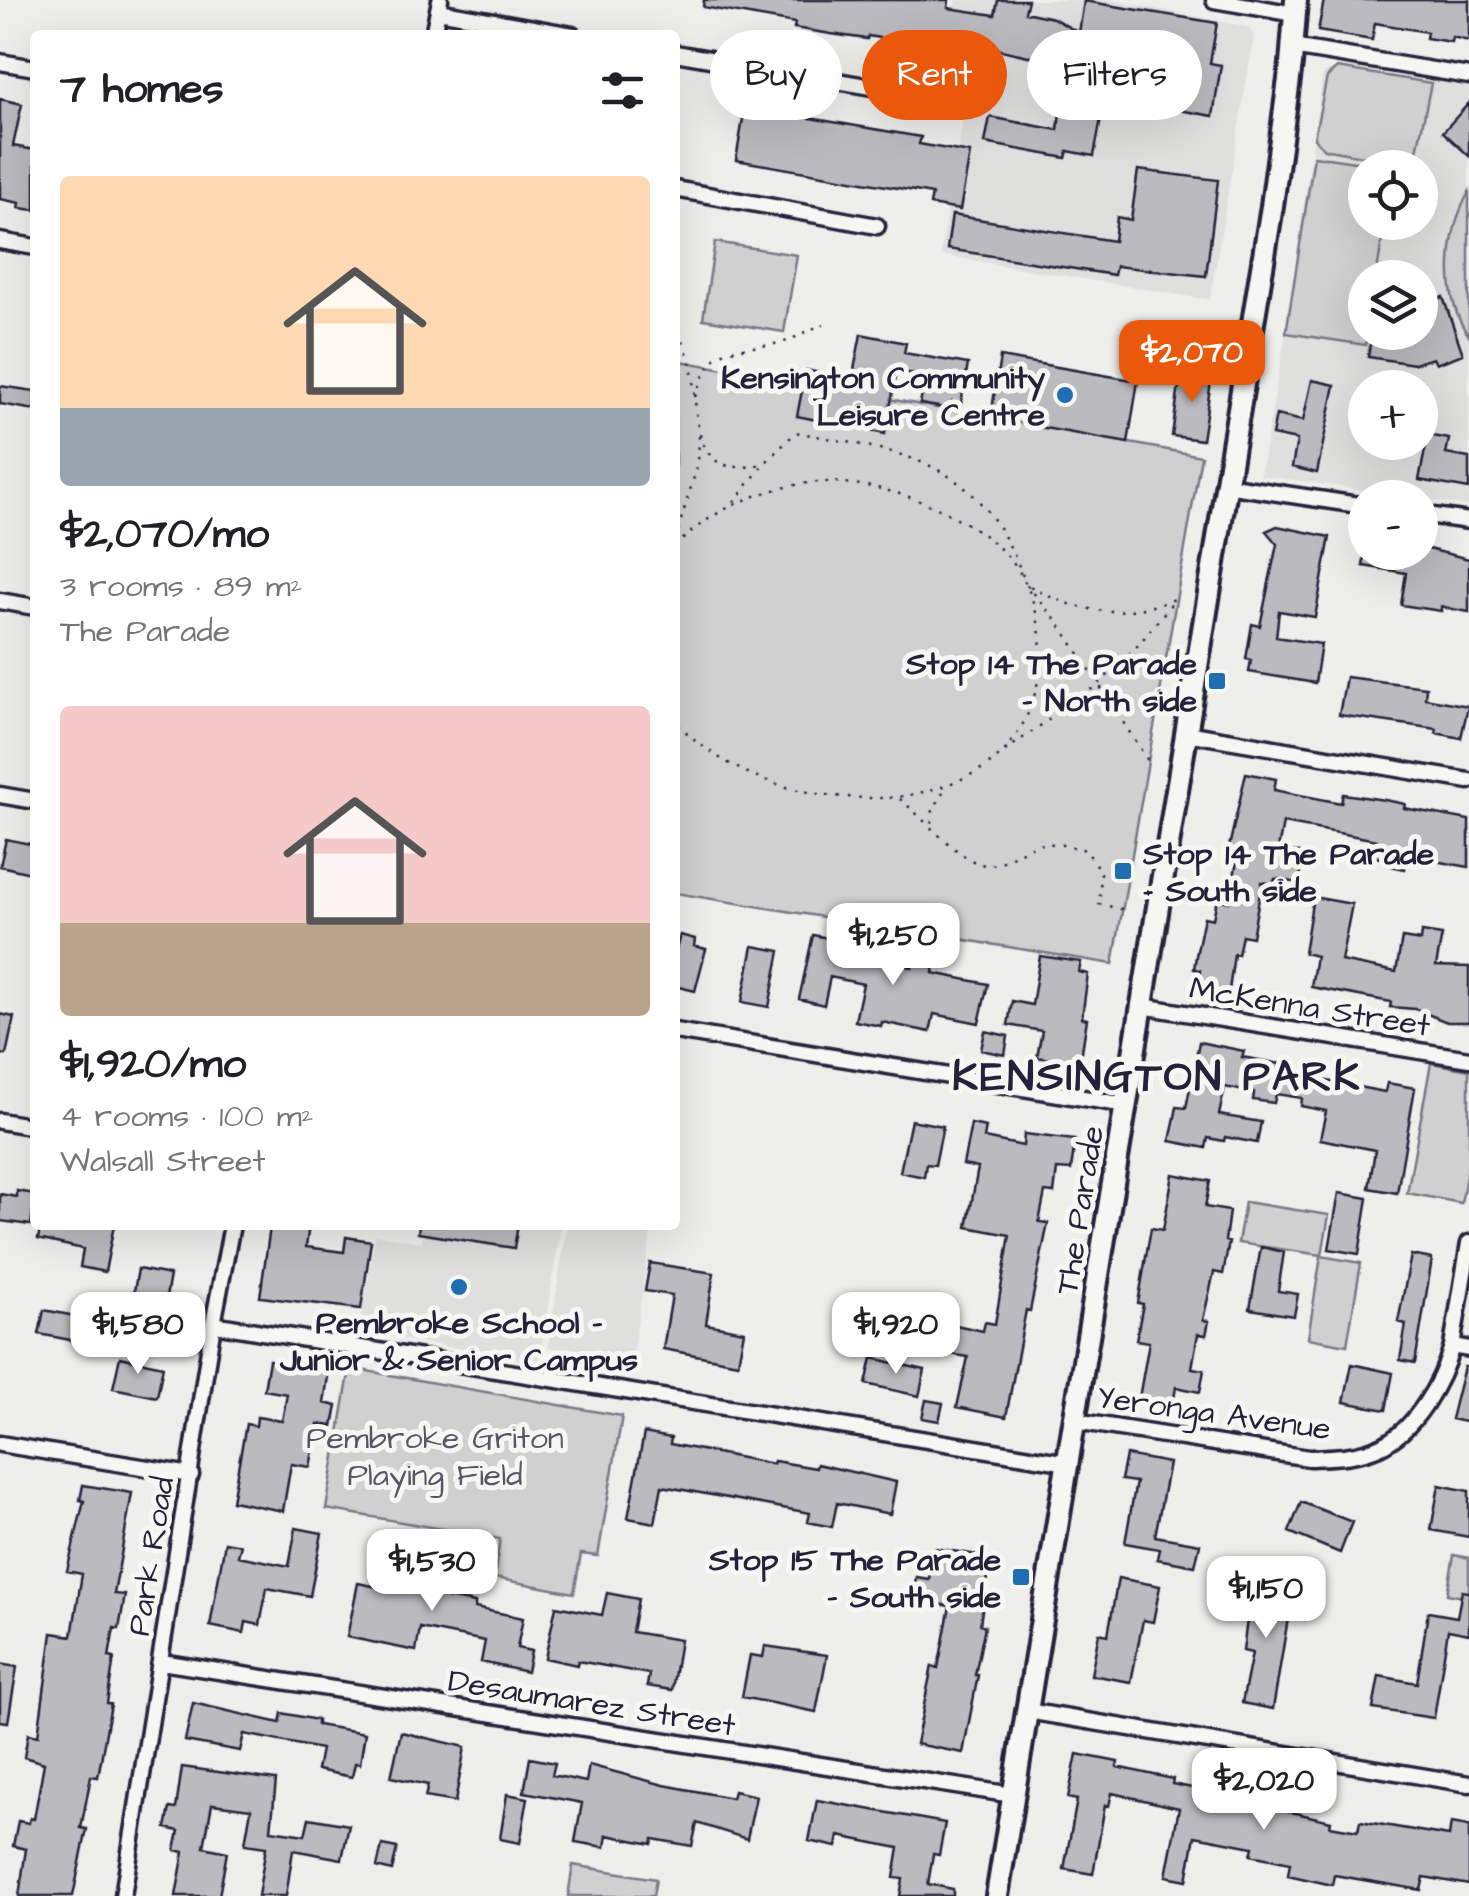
<!DOCTYPE html>
<meta charset="utf-8">
<style>
:root{--surface:#fff;--page:#f6f6f6;--text:#202124;--muted:#757577;--accent:#ea580c}
body{margin:0;font-family:"Architects Daughter",sans-serif;background:var(--page);color:var(--text);height:100vh;display:flex;flex-direction:column;font-size:38px;white-space:nowrap}
*{box-sizing:border-box;margin:0}
p{font-size:32px;color:var(--muted)}
.icon{flex:none;width:55px;height:55px;fill:none;stroke:currentColor;stroke-width:2;stroke-linecap:round;stroke-linejoin:round}
.map{position:relative;flex:1;overflow:hidden}
.panel{position:absolute;left:30px;top:30px;width:650px;height:1200px;display:flex;flex-direction:column;background:var(--surface);border-radius:10px;box-shadow:0 10px 40px #0002}
.panel>*{flex:none}
.banner{position:absolute;left:710px;top:30px;width:608px;height:90px;display:flex;gap:20px}
.buttons{position:absolute;left:1348px;top:150px;display:grid;gap:20px}
.buttons a{display:grid;place-items:center;width:90px;height:90px;border-radius:50%;background:var(--surface);box-shadow:0 10px 40px #0002;font-size:50px}
.price{position:absolute;translate:-50% -85px;padding:0 22px;border-radius:20px;background:#fff;color:#222;font-size:32px;line-height:65px;filter:drop-shadow(0 2px 5px #0008)}
.price::after{content:'';position:absolute;left:50%;top:60px;width:30px;height:22px;margin-left:-15px;background:inherit;clip-path:polygon(0 0,100% 0,50% 100%)}
.price.current{background:var(--accent);color:#fff}
ul{padding:0;list-style:none}
li{display:grid;align-content:center;gap:20px;height:530px;padding:0 30px}
li span{display:grid;place-items:center;height:310px;border-radius:10px;color:#555}
li>.icon{margin-inline-start:auto}
span .icon{width:180px;height:180px;fill:#fffc;stroke-width:1}
li b{font-size:42px}
h2{display:flex;justify-content:space-between;align-items:center;height:120px;padding:0 30px;font-size:42px}
.tag{padding:0 35px;border-radius:45px;background:var(--surface);box-shadow:0 10px 40px #0002;font-size:35px;line-height:90px}
.tag.current{background:var(--accent);color:#fff}
.map>svg:first-child{display:block}
.built{fill:#dfdfde;fill-rule:evenodd}
.green{fill:#d0d0d1;stroke:#797986;stroke-width:2.5}
.building{fill:#bbbbbf;stroke:#22223b;stroke-width:2.5}
.lines{fill:none;stroke-linecap:round;stroke-linejoin:round}
.minor-casing{stroke:#22223b;stroke-width:21}
.secondary-casing{stroke:#22223b;stroke-width:28}
.path{stroke:#22223b;stroke-width:2.5;stroke-dasharray:2.5 8;stroke-linecap:butt}
.minor{stroke:#f6f6f2;stroke-width:14}
.secondary{stroke:#f6f6f2;stroke-width:20}
.poi-dot{fill:#1f6fb2;stroke:#f6f6f2;stroke-width:4}
.labels{text-anchor:middle;stroke-width:10;stroke-linejoin:round;paint-order:stroke}
.poi-label{font-size:32px;font-weight:bold;fill:#22223b;stroke:#f6f6f2;text-anchor:end}
.street-label{font-size:32px;fill:#22223b;stroke:#f6f6f2}
.park-label{font-size:32px;fill:#565668;stroke:#f6f6f2}
.district-label{font-size:42px;font-weight:bold;letter-spacing:2.5px;fill:#22223b;stroke:#f6f6f2}
</style>
<div class="map">
<svg width="1469" height="1896" viewBox="0 0 1469 1896">
<rect width="100%" height="100%" fill="#eeeeeb"/>
<filter id="ink" filterUnits="userSpaceOnUse"><feTurbulence type="fractalNoise" baseFrequency=".01" numOctaves="2"/><feDisplacementMap in="SourceGraphic" scale="20" xChannelSelector="R" yChannelSelector="G"/><feConvolveMatrix kernelMatrix="1 2 1 2 8 2 1 2 1" color-interpolation-filters="sRGB"/></filter>
<g filter="url(#ink)">
<path class="built" d="M955,0H1111L1248,27L1254,36L1210,300L940,255L971,72L944,67Z
M1337,68L1469,86V506L1260,475L1283,350L1323,73ZM1365,168H1420V222H1365ZM1365,278H1420V332H1365ZM1365,388H1420V442H1365Z
M425,1225H561L539,1362L359,1332L375,1235L422,1242Z
M567,1225H652L632,1359L548,1347Z"/>
<path class="green" d="M1337,68L1431,83L1414,166L1324,149L1314,138L1327,77Z
M1314,156L1389,167L1365,168V222L1385,223L1376,277L1365,278L1366,345L1286,333Z
M1469,192V336C1441,298 1446,233 1469,192Z
M715,242L797,255L784,332L703,319Z
M675,360L1201,456L1113,964L675,893Z
M1431,1063L1469,1070V1161L1461,1203L1407,1193Z
M1245,1202L1329,1215L1322,1255L1238,1243Z
M1321,1256L1361,1263L1347,1345L1308,1338Z
M350,1368L622,1416L598,1556L581,1554L574,1593L494,1578L500,1539L326,1509Z
M1454,1555L1469,1558V1598L1447,1594Z
M573,1865L656,1879L653,1896H568Z"/>
<path class="building" d="M704,0H949L948,8L995,15L998,0H1028L1025,12L1053,18L1079,33L1084,1L1217,23L1210,63L1221,65L1213,116L1105,97L1094,156L1068,151L1066,158L985,143L990,117L1058,130L1066,56L1046,60L943,37L940,54L912,49L913,44L868,36L867,39L831,34L794,28L795,23L703,7Z
M1324,0H1469V41L1452,37L1451,42L1426,38L1427,32L1375,23L1372,40L1318,31Z
M0,99L22,104L13,146L35,150V210L19,208L20,203L0,199Z
M1469,103V156L1443,132Z
M745,107L921,137L919,144L970,153L960,210L930,205L932,194L736,160Z
M1138,170L1218,180L1206,276L1116,266L1114,275L947,249L952,215L1114,241L1117,217L1131,220Z
M1443,297L1463,354L1436,364L1433,358L1414,364L1368,357L1372,332L1404,336L1420,332V306Z
M861,334L906,343L904,353L968,364L961,404L952,402L951,409L920,404L925,376L897,371L885,434L797,416L806,370L852,380Z
M1000,357L1138,381L1128,443L1039,427L1041,418L992,410Z
M1181,370L1212,375L1202,440L1172,436Z
M1312,380L1335,385L1317,473L1292,467L1297,440L1272,435L1276,415L1303,421Z
M0,386L35,391V410L0,404Z
M1428,435L1449,439L1446,454L1469,458V489L1419,480Z
M1277,526L1330,537L1315,617L1279,611L1276,637L1321,644L1315,683L1249,672L1251,660L1246,659L1252,624L1260,626L1277,544L1266,531Z
M1420,547L1469,559V612L1441,607V611L1401,605L1406,573L1363,566L1365,552H1420Z
M1346,677L1426,687L1425,698L1468,706L1461,738L1436,733L1437,729L1339,715Z
M1246,773L1276,779L1274,790L1341,803L1343,794L1385,800L1405,804L1404,808L1469,820V867L1435,861L1437,850L1410,845L1405,869L1386,865L1387,859L1374,857L1377,840L1283,823L1278,849L1304,854L1299,883L1275,879L1273,884L1262,882L1252,937L1242,935L1238,955L1234,954L1228,998L1202,994L1203,981L1199,980L1200,970L1194,969L1196,956L1204,917L1213,919L1217,899L1229,902L1237,861L1226,860Z
M6,839L35,845V874L0,866Z
M1313,897L1352,904L1341,961L1396,972L1402,938L1421,941L1422,932L1442,935L1436,966L1469,967V1022H1447L1415,1009L1390,1007L1391,1002L1311,987L1316,956L1304,953Z
M680,935L695,939L694,946L706,949L695,991L675,986V954Z
M813,935L838,940L835,952L912,967L915,955L936,959L933,973L988,984L979,1023L934,1014L930,1032L882,1022L881,1026L855,1021L863,984L830,977L824,1005L799,999Z
M753,946L780,951L769,1007L742,1002Z
M1040,956L1081,962L1079,972L1088,974L1082,1018L1087,1019L1080,1064L1037,1057L1042,1031L1008,1025L1012,1001L1032,1005Z
M0,1014L14,1017L6,1055L0,1054Z
M985,1031L1008,1036L1005,1055L981,1050Z
M1199,1042L1244,1051L1242,1057L1281,1064L1279,1072L1385,1092L1387,1083L1415,1088L1397,1193L1369,1188L1375,1150L1320,1139L1326,1111L1301,1106L1302,1098L1276,1094L1274,1103L1253,1100L1254,1093L1225,1087L1219,1115L1261,1122L1257,1143L1225,1137L1224,1141L1208,1138L1206,1148L1170,1141L1177,1107L1186,1108Z
M911,1120L943,1126L935,1165L926,1164L924,1177L900,1172Z
M971,1124L986,1127L984,1138L1023,1146L1024,1134L1075,1140L1071,1170L1057,1169L1054,1193L1045,1192L1039,1222L1048,1223L1030,1311L1026,1310L1006,1417L957,1407L968,1357L950,1354L956,1325L983,1331L985,1322L995,1324L1010,1235L967,1227L978,1168L963,1165Z
M1173,1174L1210,1181L1205,1207L1229,1211L1225,1241L1229,1242L1223,1274L1214,1272L1203,1320L1209,1321L1206,1335L1198,1334L1192,1368L1204,1370L1200,1392L1176,1387L1173,1404L1139,1398L1149,1342L1136,1340L1143,1304L1138,1303L1151,1228L1163,1230Z
M17,1191L35,1194L31,1225L0,1221V1194L17,1197Z
M1339,1193L1368,1198L1359,1254L1329,1249Z
M41,1225H114L105,1272L80,1267L83,1249L38,1239Z
M280,1225H309L306,1247L344,1252L346,1237L371,1241L361,1309L260,1297L270,1227L279,1229Z
M419,1225H518L514,1248L418,1233Z
M1261,1247L1284,1252L1278,1291L1298,1294L1294,1316L1250,1309Z
M1411,1255L1432,1259L1415,1363L1400,1360L1406,1324L1398,1322Z
M650,1263L714,1273L706,1324L744,1331L738,1363L663,1349L672,1295L645,1291Z
M138,1269L170,1275L165,1303L133,1297Z
M44,1310L96,1320L91,1344L39,1334Z
M120,1357L163,1366L157,1397L113,1388Z
M872,1358L925,1370L919,1396L866,1384Z
M269,1360L329,1370L324,1403L337,1406L333,1426L318,1424L310,1467L291,1464L283,1511L232,1501L246,1424L256,1426L257,1417L282,1421L287,1394L264,1390Z
M1352,1364L1393,1373L1386,1410L1344,1402Z
M1464,1367H1469V1423L1451,1419Z
M926,1400L943,1403L939,1421L922,1418Z
M644,1433L671,1438L670,1444L773,1464L774,1461L816,1468L817,1464L896,1482L890,1514L837,1503L832,1527L808,1522L810,1513L662,1486L655,1523L628,1518Z
M1126,1455L1169,1463L1155,1536L1200,1544L1195,1566L1157,1559L1159,1549L1125,1543L1136,1482L1121,1480Z
M83,1485L132,1493L114,1594L125,1595L119,1629L114,1628L109,1657L114,1658L107,1703L111,1704L98,1777L91,1776L81,1828L87,1829L73,1896H19L26,1849L13,1846L18,1821L29,1823L30,1818L34,1819L44,1763L24,1757L28,1734L38,1736L52,1633L72,1636L82,1574L67,1571L84,1501L80,1500Z
M1439,1485L1469,1491V1537L1431,1530Z
M1301,1502L1352,1522L1340,1553L1289,1532Z
M296,1528L322,1533L310,1596L267,1588L260,1625L246,1622L244,1633L210,1626L225,1542L241,1545L238,1556L289,1566Z
M408,1537L436,1542L427,1594L475,1603V1608L523,1618L517,1648L531,1651L527,1672L481,1662L485,1641L420,1628L416,1651L347,1637L358,1583L398,1591Z
M934,1548L990,1557L980,1624L985,1626L975,1675H978L963,1753L916,1744L932,1666L938,1668L950,1606L912,1600L916,1577L929,1579Z
M1118,1578L1160,1586L1153,1622L1143,1620L1131,1682L1091,1675L1099,1633L1108,1635Z
M1252,1580L1293,1588L1273,1709L1242,1703L1252,1653L1243,1651Z
M1462,1591L1469,1592V1634L1448,1630L1434,1718L1373,1709L1379,1676L1417,1683L1428,1612L1457,1617Z
M607,1593L638,1599L632,1632L680,1640L672,1690L647,1686L649,1674L578,1661L577,1665L545,1658L556,1606L602,1615Z
M765,1646L827,1655L816,1712L742,1697L750,1655L763,1657Z
M0,1664L17,1667L8,1722L0,1721Z
M193,1703L280,1723L282,1713L317,1720V1725L365,1733L360,1764L355,1763L352,1777L317,1770L321,1749L244,1734L240,1751L185,1741Z
M401,1732L465,1747L455,1802L425,1797L428,1785L391,1777Z
M1077,1754L1118,1762L1117,1767L1173,1779L1172,1784L1243,1798L1242,1801L1331,1821L1330,1826L1358,1831L1360,1821L1449,1836L1451,1823L1469,1826V1885L1424,1877L1421,1890L1334,1875L1332,1885L1288,1875L1290,1863L1251,1855L1253,1847L1195,1836L1187,1880L1166,1876L1179,1808L1112,1793L1109,1806L1105,1805L1093,1874L1064,1869L1077,1800L1068,1798Z
M530,1758L555,1763L552,1775L586,1782L589,1765L664,1785L732,1798L734,1791L756,1796L747,1839L697,1823L692,1846L653,1839L652,1844L607,1835L605,1847L575,1842L582,1803L524,1792Z
M182,1767L276,1780L271,1830L305,1835L309,1818L349,1825L342,1859L293,1850L286,1896H258L266,1847L245,1844L251,1809L212,1804L204,1847L227,1852L219,1896H176L184,1852L175,1850L179,1831L166,1828L170,1808L176,1809Z
M507,1794L528,1798L520,1843L500,1839Z
M817,1800L945,1823L939,1855L933,1854L928,1884L953,1889V1896H900L903,1879L894,1878L899,1848L839,1836L837,1847L809,1841Z
M382,1845L397,1848L392,1871L377,1867Z"/>
<g class="lines">
<defs>
<path id="minor" d="M1214,0L1295,14
M438,11L573,35
M433,35L440,0
M1292,47L1469,76
M675,53L895,91
M0,62L35,68
M675,189L877,226
M0,241L35,247
M1225,485L1365,506
M1420,514L1469,521
M0,601L35,607
M1186,733L1469,781
M0,795L35,801
M1142,1006L1469,1059
M675,1031L1126,1105
M0,1121L35,1127
M213,1324L1068,1463
M1452,1346L1469,1243
M1075,1421L1309,1458C1333,1457 1356,1457 1379,1447C1415,1431 1442,1382 1452,1346L1469,1349
M0,1444L191,1475
M161,1662L1013,1795
M1027,1711L1469,1784
M123,1896L213,1324L232,1225"/>
<path id="secondary" d="M997,1896L1272,206L1291,64L1296,0"/>
</defs>
<use href="#minor" class="minor-casing"/>
<use href="#secondary" class="secondary-casing"/>
<path class="path" d="M675,322C680,336 688,351 691,366C700,415 687,482 762,464
M695,397C716,339 728,353 780,343C795,340 808,328 824,325
M734,502L764,464L796,432C908,454 977,458 1023,576
M675,540L698,464L699,435
M675,547C710,511 752,493 801,484C871,472 996,517 1026,584C1051,638 1044,704 1006,749C982,778 917,798 881,798C803,799 730,779 675,721
M1027,585L1063,629L1150,764
M1005,751L1100,683L1140,643L1175,599C1120,619 1077,614 1026,584
M900,799C920,815 958,858 980,864C998,869 1015,853 1031,847C1048,840 1068,846 1086,850L1101,873L1099,904L1126,910
M932,823V813L944,790"/>
<use href="#minor" class="minor"/>
<use href="#secondary" class="secondary"/>
</g>
</g>
<g class="poi-dot">
<circle cx="1065" cy="395" r="10"/>
<rect x="1207" y="671" width="20" height="20" rx="5"/>
<rect x="1113" y="861" width="20" height="20" rx="5"/>
<circle cx="459" cy="1287" r="10"/>
<rect x="1011" y="1567" width="20" height="20" rx="5"/>
</g>
<g class="labels">
<g class="poi-label">
<text x="1045" y="388">Kensington Community<tspan x="1045" dy="37">Leisure Centre</tspan></text>
<text x="1197" y="674">Stop 14 The Parade<tspan x="1197" dy="37">- North side</tspan></text>
<text x="1143" y="864" text-anchor="start">Stop 14 The Parade<tspan x="1143" dy="37">- South side</tspan></text>
<text x="459" y="1333" text-anchor="middle">Pembroke School -<tspan x="459" dy="37">Junior &amp; Senior Campus</tspan></text>
<text x="1001" y="1570">Stop 15 The Parade<tspan x="1001" dy="37">- South side</tspan></text>
</g>
<g class="street-label">
<text transform="translate(1310 1006) rotate(9)" y="11">McKenna Street</text>
<text transform="translate(1079 1210) rotate(-81)" y="11">The Parade</text>
<text transform="translate(1214 1412) rotate(8)" y="11">Yeronga Avenue</text>
<text transform="translate(150 1556) rotate(-81)" y="11">Park Road</text>
<text transform="translate(592 1702) rotate(9)" y="11">Desaumarez Street</text>
</g>
<g class="park-label">
<text x="435" y="1448">Pembroke Griton<tspan x="435" dy="37">Playing Field</tspan></text>
</g>
<g class="district-label">
<text x="1157" y="1090">KENSINGTON PARK</text>
</g>
</g>
</svg>
<div class="buttons">
<a><svg class="icon" aria-label="locate" viewBox="0 0 24 24"><circle cx="12" cy="12" r="6"/><path d="M12 2v4M12 18v4M2 12h4M18 12h4"/></svg></a>
<a><svg class="icon" aria-label="layers" viewBox="0 0 24 24"><path d="M12 4l9 5-9 5-9-5zM3 14l9 5 9-5"/></svg></a>
<a>+</a>
<a>−</a>
</div>
<b class="price current" style="left:1192px;top:405px">$2,070</b>
<b class="price" style="left:893px;top:988px">$1,250</b>
<b class="price" style="left:138px;top:1377px">$1,580</b>
<b class="price" style="left:896px;top:1377px">$1,920</b>
<b class="price" style="left:432px;top:1614px">$1,530</b>
<b class="price" style="left:1266px;top:1641px">$1,150</b>
<b class="price" style="left:1264px;top:1833px">$2,020</b>
<div class="banner">
<a class="tag">Buy</a>
<a class="tag current">Rent</a>
<a class="tag">Filters</a>
</div>
<section class="panel">
<h2>7 homes<svg class="icon" aria-label="filters" viewBox="0 0 24 24"><path d="M4 7h16M4 17h16"/><circle cx="9" cy="7" r="2"/><circle cx="15" cy="17" r="2"/></svg></h2>
<ul>
<li><span style="background:linear-gradient(#ffd9b3 75%,#9aa5b1 0)"><svg class="icon" aria-label="home" viewBox="0 0 24 24"><path d="M3 11l9-7 9 7M6 9v11h12V9"/></svg></span><div><b>$2,070/mo</b><p>3 rooms · 89 m²</p><p>The Parade</p></div></li>
<li><span style="background:linear-gradient(#f6c9c9 70%,#b9a48a 0)"><svg class="icon" aria-label="home" viewBox="0 0 24 24"><path d="M3 11l9-7 9 7M6 9v11h12V9"/></svg></span><div><b>$1,920/mo</b><p>4 rooms · 100 m²</p><p>Walsall Street</p></div></li>
</ul>
</section>
</div>
